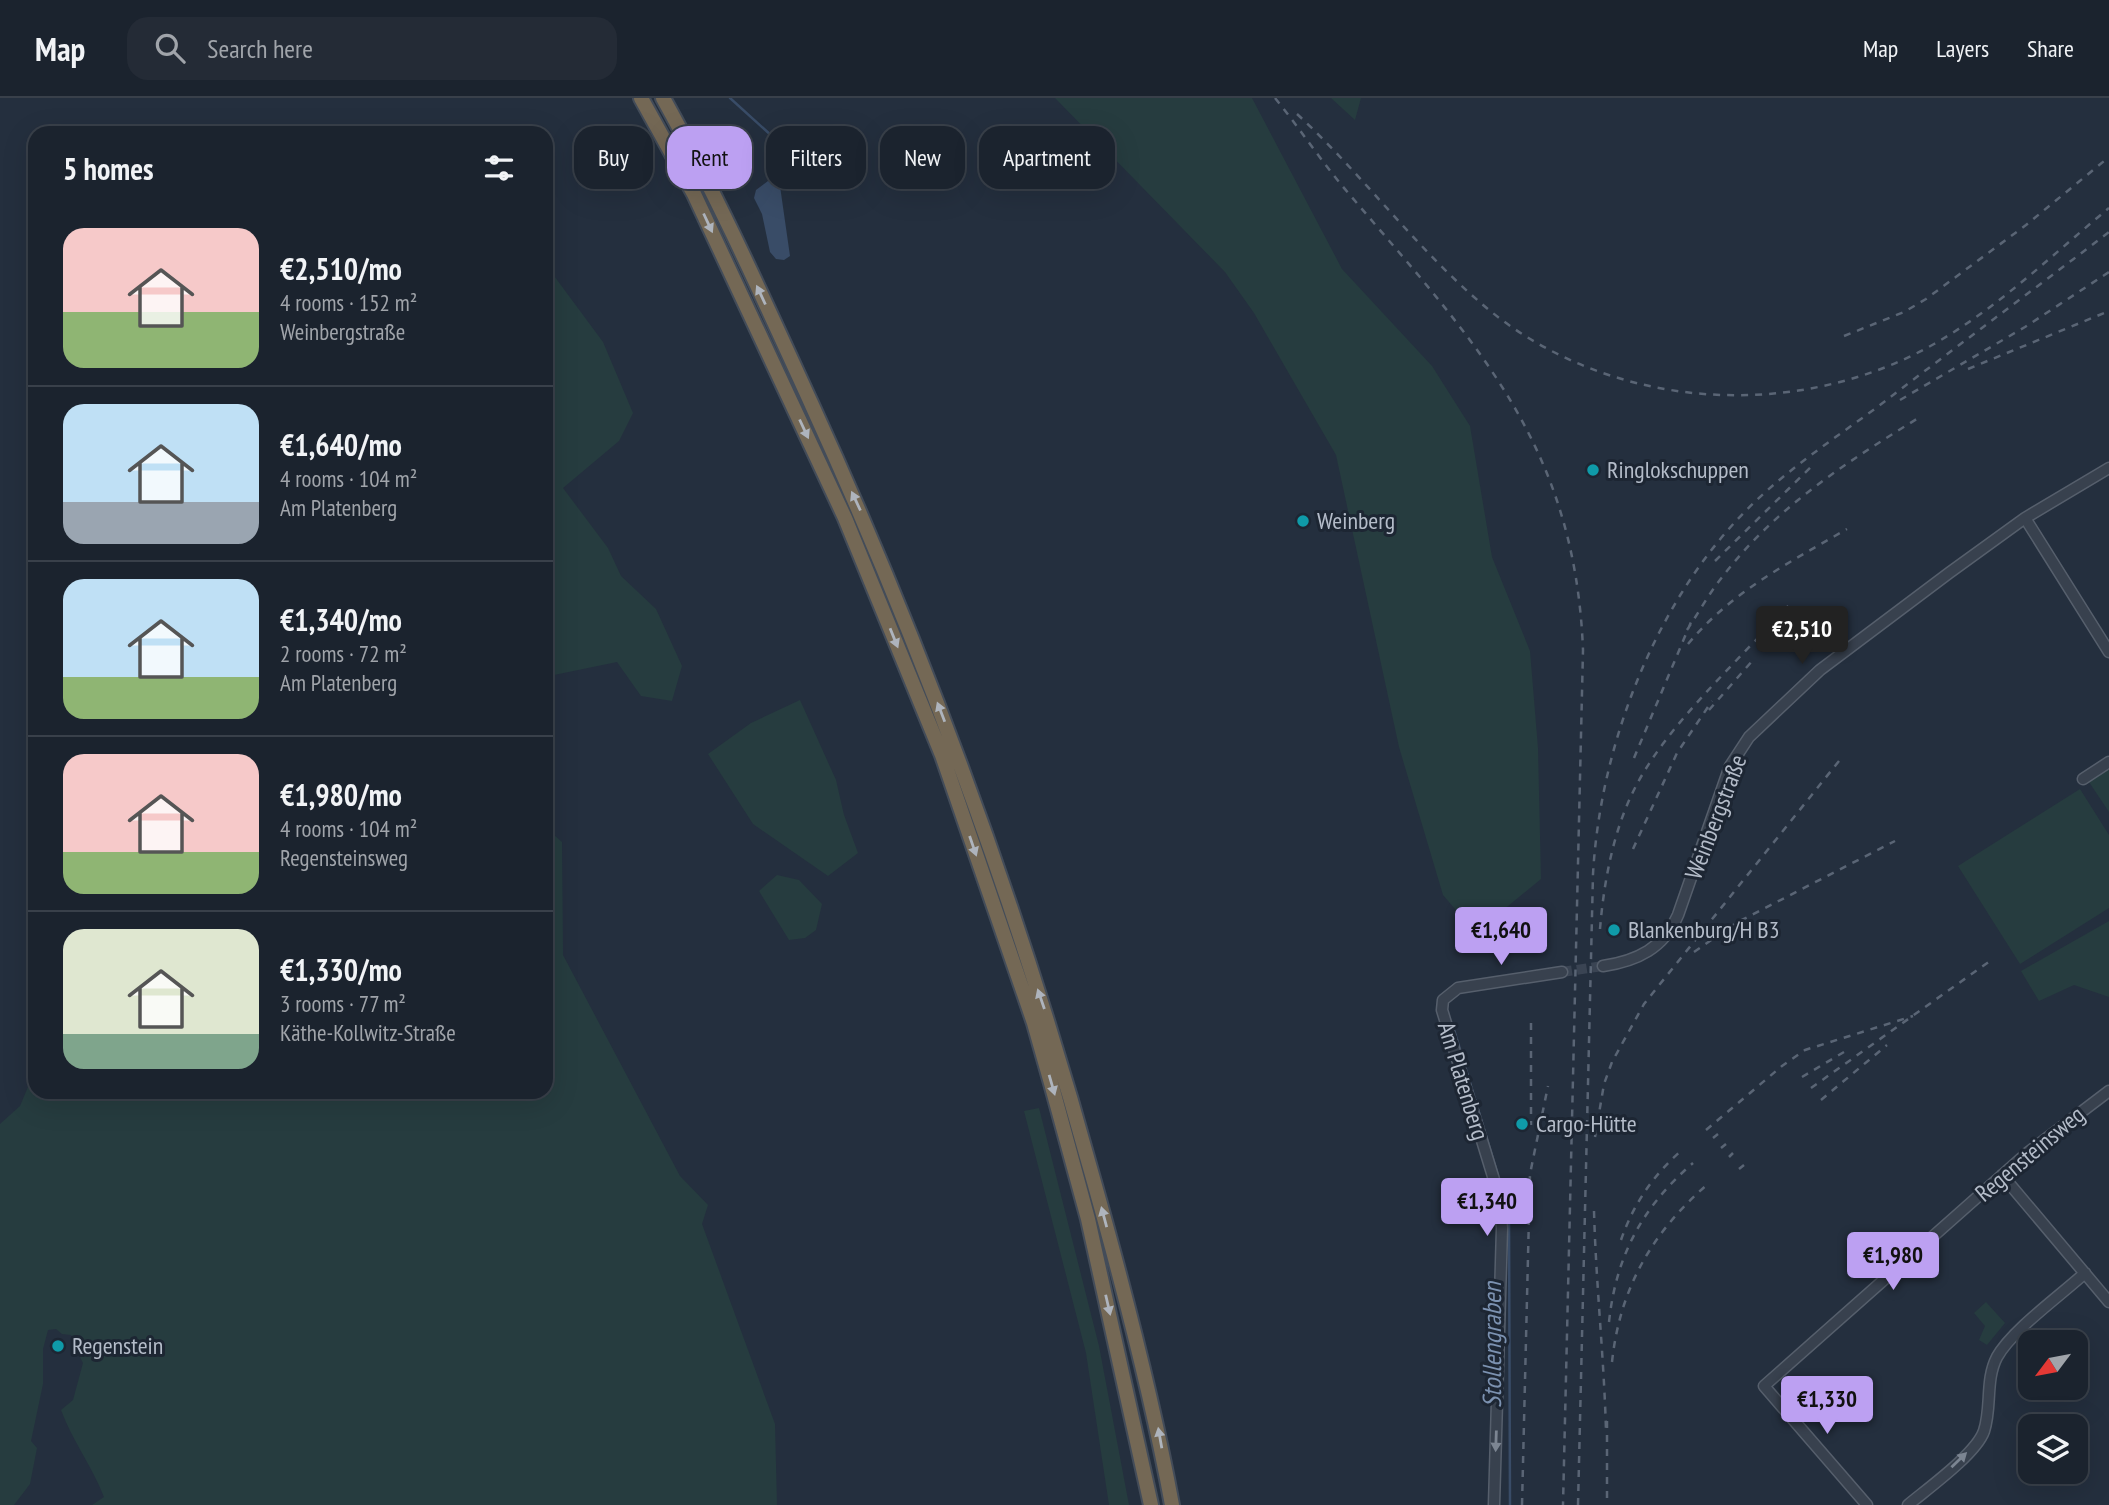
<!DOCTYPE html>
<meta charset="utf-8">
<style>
:root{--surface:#1b232e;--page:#242b36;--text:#f1f3f6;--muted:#a0a4aa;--line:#39404a;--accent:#bca0f2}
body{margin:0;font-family:"PT Sans Narrow",sans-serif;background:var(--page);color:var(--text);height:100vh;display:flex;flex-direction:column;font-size:26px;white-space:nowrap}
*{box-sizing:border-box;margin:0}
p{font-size:23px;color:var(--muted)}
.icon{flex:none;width:38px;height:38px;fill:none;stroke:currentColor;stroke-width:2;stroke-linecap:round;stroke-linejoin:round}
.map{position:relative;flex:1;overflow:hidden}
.sheet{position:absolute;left:28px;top:28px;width:525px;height:973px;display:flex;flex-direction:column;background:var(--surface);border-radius:21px;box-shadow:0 7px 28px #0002,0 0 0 2px var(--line)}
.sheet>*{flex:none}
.top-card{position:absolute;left:574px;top:28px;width:665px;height:63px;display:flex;gap:14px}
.needle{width:46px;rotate:238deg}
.buttons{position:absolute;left:2018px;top:1232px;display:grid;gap:14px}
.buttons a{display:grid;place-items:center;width:70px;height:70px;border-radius:14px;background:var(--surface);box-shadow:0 7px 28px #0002,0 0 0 2px var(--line);font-size:35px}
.price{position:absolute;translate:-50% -60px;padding:0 16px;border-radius:7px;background:var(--accent);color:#111;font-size:23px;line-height:46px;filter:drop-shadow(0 2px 4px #0008)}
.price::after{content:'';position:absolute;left:50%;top:42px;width:21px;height:16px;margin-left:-10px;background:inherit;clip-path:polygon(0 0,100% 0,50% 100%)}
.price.current{background:#222;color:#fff}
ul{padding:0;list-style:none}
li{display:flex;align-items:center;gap:21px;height:175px;padding:0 35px}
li+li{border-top:2px solid var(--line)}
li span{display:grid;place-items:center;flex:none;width:196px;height:140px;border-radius:21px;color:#555}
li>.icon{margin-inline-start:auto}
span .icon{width:84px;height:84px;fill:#fffc;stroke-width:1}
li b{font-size:30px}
h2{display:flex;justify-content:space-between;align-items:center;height:84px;padding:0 35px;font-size:30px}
.chip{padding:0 24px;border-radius:21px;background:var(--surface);box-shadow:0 7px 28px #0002,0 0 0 2px var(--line);font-size:24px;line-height:63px}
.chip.current{background:var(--accent);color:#111}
header{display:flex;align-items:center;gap:42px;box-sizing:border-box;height:98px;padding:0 35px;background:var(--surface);border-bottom:2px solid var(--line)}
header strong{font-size:33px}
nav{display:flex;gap:38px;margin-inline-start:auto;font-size:24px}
.search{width:490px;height:63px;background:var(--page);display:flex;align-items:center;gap:18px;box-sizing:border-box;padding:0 24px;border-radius:21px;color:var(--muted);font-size:26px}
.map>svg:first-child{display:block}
.green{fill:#263c3f}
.water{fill:#394c67}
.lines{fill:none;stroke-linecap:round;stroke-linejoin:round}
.stream{stroke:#394c67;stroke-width:2.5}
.minor-tunnel{stroke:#3a4453;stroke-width:10;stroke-dasharray:10 5;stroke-linecap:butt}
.minor-casing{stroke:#565f6c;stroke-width:13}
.highway-casing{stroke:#434c59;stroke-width:18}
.minor{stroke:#38414e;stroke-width:10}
.highway{stroke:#746855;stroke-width:14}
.rail{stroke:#5a6575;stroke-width:2.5;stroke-dasharray:7 7;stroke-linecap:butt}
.oneway{fill:#aeb4bd}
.oneway2{fill:#7c8592}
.culture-dot{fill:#0f9aa8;stroke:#1d2633;stroke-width:2.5}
.labels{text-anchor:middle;stroke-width:6;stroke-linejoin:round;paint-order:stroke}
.poi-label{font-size:24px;fill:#b4bcc9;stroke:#1d2633;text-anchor:start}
.street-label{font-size:24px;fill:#b4bcc9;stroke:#1d2633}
.water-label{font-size:26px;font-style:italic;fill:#7c92b1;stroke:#1d2633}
</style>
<header>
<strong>Map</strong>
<div class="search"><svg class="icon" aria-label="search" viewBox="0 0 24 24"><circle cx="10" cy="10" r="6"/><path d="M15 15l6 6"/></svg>Search here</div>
<nav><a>Map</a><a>Layers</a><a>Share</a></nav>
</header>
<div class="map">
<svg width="2109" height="1407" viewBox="0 0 2109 1407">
<rect width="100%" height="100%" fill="#242f3e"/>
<path class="green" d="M1055,0H1252L1342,171L1432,268L1470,328L1492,459L1530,553L1538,650L1541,781L1502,813L1484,845L1443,797L1399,649L1336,357L1254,215L1225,174Z
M1331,0H1361L1355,22Z
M546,167L603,244L633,315L619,343L563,390L608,450L621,478L656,511L682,568L672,603L641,598L617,564L554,577L546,567Z
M800,602L836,682L844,717L858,755L828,778L753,726L708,656L751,625Z
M2109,671V714L2089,684Z
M2080,691L2109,737V810L2020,866L1958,768Z
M546,730L562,744L563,857L680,1078L708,1107L702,1126L775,1326L777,1407H92L104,1399C92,1368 72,1342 61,1312L73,1302L83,1265L79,1257L80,1249L71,1237L62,1236L56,1231L48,1232L43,1251V1286L31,1343L37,1350L30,1386L14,1407H0V1026L20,1008L35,972V994H546Z
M777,777L799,782L822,806L816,832L805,840L789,842L759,793Z
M2109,823V899L2074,887L2039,903L2021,873Z
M1039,1010L1099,1248L1129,1407H1109L1086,1255L1024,1013Z
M1986,1204L2005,1225L1987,1247L1979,1242L1985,1228L1974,1215Z"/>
<path class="water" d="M768,83L780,88L790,158L784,162L776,161L770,154L762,116L754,100L756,92Z"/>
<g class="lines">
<path class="stream" d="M730,0L816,78
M1453,928L1509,1114L1510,1407"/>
<path class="minor-tunnel" d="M1562,874L1603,868"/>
<defs>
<path id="minor" d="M2025,420L2109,554
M2083,681L2109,664
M1603,868C1637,863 1664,850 1678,817L1730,668L1749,639L1820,572L1949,475L2025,420L2109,370
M2002,1077L2109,1204
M1494,1407L1502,1130L1499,1098L1442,912L1443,902L1458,890L1562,874
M1867,1407L1764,1288L2026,1056L2109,993
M1908,1407C1927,1391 1976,1356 1984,1333C1992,1309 1985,1282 1997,1259C2012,1232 2061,1197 2085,1175"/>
<path id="highway" d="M641,0L694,96L845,420L942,657L1034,925L1051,985L1088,1121L1151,1407
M663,0C718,99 764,202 811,305C926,557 1021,817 1094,1084C1124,1191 1152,1298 1172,1407"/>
</defs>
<use href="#minor" class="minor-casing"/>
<use href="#highway" class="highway-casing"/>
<use href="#minor" class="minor"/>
<use href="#highway" class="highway"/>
<path class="rail" d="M1275,0C1301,32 1323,66 1350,97C1475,244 1575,346 1583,552L1563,1407
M1297,16C1362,76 1415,149 1482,206C1605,312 1793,326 1934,246C1999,209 2052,157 2109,110
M1844,238L1904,214L1926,201L2026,127L2109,59
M1968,271L2109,213
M1900,302L2025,229L2109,174
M1715,463L1815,365
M1687,532C1699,514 1710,494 1723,478C1776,409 1847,364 1920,319
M1688,546C1731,494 1790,464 1847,431
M1709,612L1753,562
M1634,660L1691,524
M1633,751L1677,655L1712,603
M1600,831C1604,782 1614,729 1637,686C1670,624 1740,561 1789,507
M1694,854L1736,825L1895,743
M1531,925V1027
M1802,979L1844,954
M1811,990L1990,863
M1821,1002L1887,947
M1706,1032L1782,968L1805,952L1913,918
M1595,1039L1604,986L1612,964L1644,906L1843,658
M1713,1040L1718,1036
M1721,1050L1726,1046
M1729,1059L1733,1055
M1739,1071L1744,1067
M1594,1113C1596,1187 1604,1259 1606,1333
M1621,1142C1633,1107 1653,1077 1682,1052
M1609,1224C1616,1158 1642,1109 1693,1065
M1612,1264C1620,1189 1653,1133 1709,1085
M1607,1323V1407
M1522,1407L1530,1076L1548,988
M1578,1407L1593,776C1600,652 1651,515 1736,423C1778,377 1830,344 1880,307C1956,249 2033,192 2109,134"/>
</g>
<defs><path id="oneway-solid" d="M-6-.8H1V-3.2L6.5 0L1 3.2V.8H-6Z" transform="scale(1.75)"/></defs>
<g class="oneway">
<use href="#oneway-solid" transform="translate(708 125) rotate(65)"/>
<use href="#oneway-solid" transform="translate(761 197) rotate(-115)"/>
<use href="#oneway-solid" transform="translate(804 331) rotate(65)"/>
<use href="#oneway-solid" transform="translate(856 403) rotate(-115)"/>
<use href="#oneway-solid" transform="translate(894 540) rotate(68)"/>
<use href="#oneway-solid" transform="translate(941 614) rotate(-111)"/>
<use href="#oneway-solid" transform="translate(973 748) rotate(71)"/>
<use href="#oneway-solid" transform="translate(1041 901) rotate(-109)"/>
<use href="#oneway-solid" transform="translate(1052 987) rotate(74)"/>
<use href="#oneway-solid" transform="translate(1104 1119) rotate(-105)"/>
<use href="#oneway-solid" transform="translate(1108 1207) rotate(77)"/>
<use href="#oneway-solid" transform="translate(1160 1340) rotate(-100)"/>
</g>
<g class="oneway2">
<use href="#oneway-solid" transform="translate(1496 1343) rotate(92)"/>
<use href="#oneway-solid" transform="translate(1959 1362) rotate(-44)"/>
</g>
<g class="culture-dot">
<circle cx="1593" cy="372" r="7"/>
<circle cx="1303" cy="423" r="7"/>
<circle cx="1614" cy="832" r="7"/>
<circle cx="1522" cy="1026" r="7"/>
<circle cx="58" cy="1248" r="7"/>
</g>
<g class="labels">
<g class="poi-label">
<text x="1607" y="380">Ringlokschuppen</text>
<text x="1317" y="431">Weinberg</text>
<text x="1628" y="840">Blankenburg/H B3</text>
<text x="1536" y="1034">Cargo-Hütte</text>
<text x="72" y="1256">Regenstein</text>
</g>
<g class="street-label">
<text transform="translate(1716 719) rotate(-69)" y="8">Weinbergstraße</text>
<text transform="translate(1463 983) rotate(73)" y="8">Am Platenberg</text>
<text transform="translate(2030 1056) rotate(-40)" y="8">Regensteinsweg</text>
</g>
<g class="water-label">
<text transform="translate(1492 1247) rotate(-90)" y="9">Stollengraben</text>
</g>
</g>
</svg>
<div class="buttons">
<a><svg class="needle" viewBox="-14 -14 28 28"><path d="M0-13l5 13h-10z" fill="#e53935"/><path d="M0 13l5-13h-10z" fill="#a0a4aa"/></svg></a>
<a><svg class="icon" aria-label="layers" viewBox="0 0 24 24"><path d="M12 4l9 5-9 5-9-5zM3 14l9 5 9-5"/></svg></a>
</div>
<b class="price current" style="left:1802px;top:568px">€2,510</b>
<b class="price" style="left:1501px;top:869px">€1,640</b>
<b class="price" style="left:1487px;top:1140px">€1,340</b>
<b class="price" style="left:1893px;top:1194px">€1,980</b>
<b class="price" style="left:1827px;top:1338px">€1,330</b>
<div class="top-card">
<a class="chip">Buy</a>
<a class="chip current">Rent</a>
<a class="chip">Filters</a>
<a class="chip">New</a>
<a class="chip">Apartment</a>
</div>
<section class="sheet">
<h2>5 homes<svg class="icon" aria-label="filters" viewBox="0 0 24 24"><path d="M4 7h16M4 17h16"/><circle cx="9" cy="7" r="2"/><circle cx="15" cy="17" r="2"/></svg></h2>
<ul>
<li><span style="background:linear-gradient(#f6c9c9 60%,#8fb573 0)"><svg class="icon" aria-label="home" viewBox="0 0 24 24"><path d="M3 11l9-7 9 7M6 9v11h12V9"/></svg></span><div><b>€2,510/mo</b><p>4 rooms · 152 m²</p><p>Weinbergstraße</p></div></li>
<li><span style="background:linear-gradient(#bfe0f5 70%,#9aa5b1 0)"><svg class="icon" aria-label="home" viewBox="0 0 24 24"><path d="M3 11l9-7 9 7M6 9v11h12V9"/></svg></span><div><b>€1,640/mo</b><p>4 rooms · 104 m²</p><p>Am Platenberg</p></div></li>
<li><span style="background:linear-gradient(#bfe0f5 70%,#8fb573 0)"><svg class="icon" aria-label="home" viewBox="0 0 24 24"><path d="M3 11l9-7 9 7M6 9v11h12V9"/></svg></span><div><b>€1,340/mo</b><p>2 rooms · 72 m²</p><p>Am Platenberg</p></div></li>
<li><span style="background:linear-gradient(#f6c9c9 70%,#8fb573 0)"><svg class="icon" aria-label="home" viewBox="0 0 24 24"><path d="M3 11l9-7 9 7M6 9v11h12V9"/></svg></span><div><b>€1,980/mo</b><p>4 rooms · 104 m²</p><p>Regensteinsweg</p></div></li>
<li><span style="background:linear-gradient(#dfe7d0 75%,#7fa58c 0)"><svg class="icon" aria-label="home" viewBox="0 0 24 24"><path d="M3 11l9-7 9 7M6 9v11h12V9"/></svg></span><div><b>€1,330/mo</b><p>3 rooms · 77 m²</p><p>Käthe-Kollwitz-Straße</p></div></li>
</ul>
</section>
</div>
